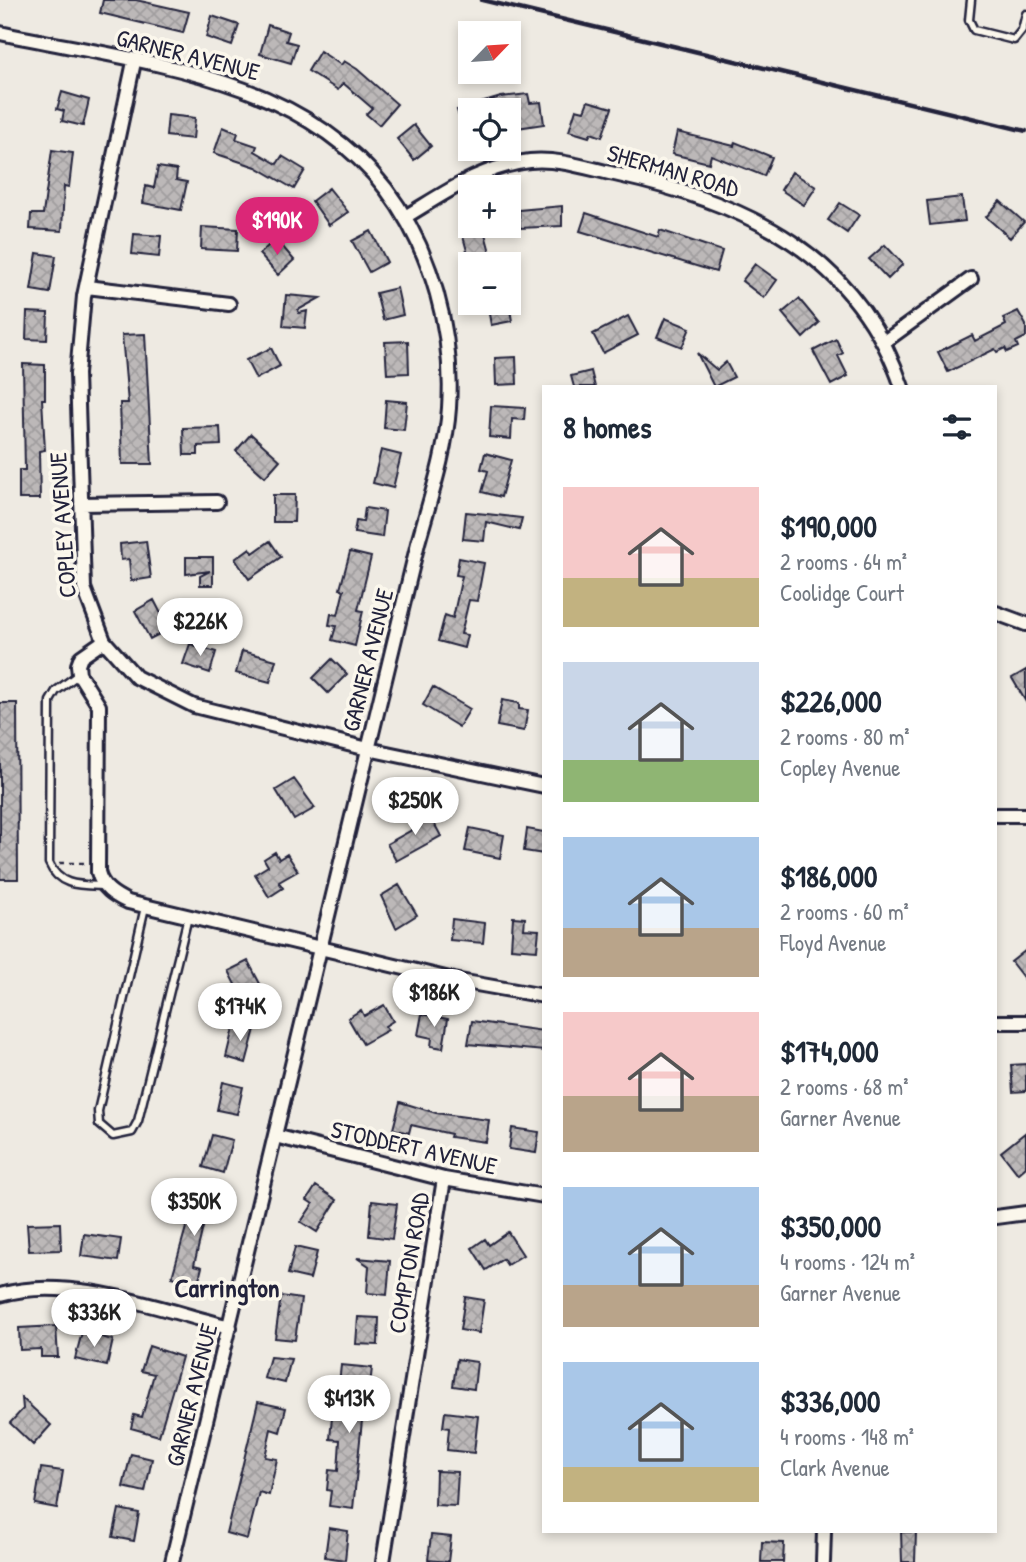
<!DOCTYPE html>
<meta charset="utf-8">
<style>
:root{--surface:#fff;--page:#f6f6f7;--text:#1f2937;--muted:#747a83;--accent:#db2777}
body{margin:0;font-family:"Patrick Hand",sans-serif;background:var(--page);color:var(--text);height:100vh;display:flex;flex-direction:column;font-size:26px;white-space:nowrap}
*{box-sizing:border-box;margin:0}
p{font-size:23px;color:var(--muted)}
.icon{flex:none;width:38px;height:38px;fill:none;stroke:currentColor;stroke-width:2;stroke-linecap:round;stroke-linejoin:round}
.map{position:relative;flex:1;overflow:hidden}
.details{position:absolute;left:542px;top:385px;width:455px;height:1148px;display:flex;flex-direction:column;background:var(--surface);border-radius:0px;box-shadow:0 4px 10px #0003}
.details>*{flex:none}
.needle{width:46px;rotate:65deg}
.fabs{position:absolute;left:458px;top:21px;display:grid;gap:14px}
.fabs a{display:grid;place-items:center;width:63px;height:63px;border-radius:0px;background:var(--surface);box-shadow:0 4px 10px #0003;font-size:35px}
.price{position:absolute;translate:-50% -60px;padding:0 16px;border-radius:24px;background:#fff;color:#222;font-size:23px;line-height:46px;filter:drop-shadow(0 2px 4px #0008)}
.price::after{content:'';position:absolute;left:50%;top:42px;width:21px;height:16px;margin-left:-10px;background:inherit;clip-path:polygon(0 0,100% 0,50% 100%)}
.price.active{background:var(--accent);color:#fff}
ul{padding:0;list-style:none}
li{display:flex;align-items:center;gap:21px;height:175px;padding:0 21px}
li span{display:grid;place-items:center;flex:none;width:196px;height:140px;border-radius:0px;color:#555}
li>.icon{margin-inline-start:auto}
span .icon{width:84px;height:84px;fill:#fffc;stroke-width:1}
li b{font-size:30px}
h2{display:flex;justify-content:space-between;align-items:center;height:84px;padding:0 21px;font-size:30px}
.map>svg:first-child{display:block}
.building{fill:url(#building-cross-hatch);stroke:#22223b;stroke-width:2}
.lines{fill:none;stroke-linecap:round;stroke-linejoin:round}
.service-casing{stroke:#22223b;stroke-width:11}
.minor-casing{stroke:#22223b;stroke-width:18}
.path{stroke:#22223b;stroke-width:2.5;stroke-dasharray:5 5;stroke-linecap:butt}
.service{stroke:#fbf7ec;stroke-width:6}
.minor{stroke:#fbf7ec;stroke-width:12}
.rail{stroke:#22223b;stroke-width:4.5}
.labels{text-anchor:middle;stroke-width:7;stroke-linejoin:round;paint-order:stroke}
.street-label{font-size:24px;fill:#22223b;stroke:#fbf7ec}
.neighbourhood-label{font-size:26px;font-weight:bold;fill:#22223b;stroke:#fbf7ec}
</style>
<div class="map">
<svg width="1026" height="1562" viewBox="0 0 1026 1562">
<defs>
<pattern id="building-cross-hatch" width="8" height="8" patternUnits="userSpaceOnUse" patternTransform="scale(1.75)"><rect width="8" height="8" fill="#bcb8b8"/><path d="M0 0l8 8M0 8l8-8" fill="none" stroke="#a19e9f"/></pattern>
</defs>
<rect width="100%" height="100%" fill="#eeeae2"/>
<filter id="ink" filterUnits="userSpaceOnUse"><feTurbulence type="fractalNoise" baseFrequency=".0143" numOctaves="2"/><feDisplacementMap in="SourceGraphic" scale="14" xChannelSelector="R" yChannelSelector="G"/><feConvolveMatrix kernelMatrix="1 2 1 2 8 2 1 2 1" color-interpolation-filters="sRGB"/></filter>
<g filter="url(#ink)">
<path class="building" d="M103,0H136L189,12L183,33L100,13Z
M212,16L239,25L232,46L206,37Z
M268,25L289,32L286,41L297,44L291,63L260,54Z
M320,51L341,65L344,61L357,69L397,104L379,125L366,114L372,108L343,83L338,90L308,71Z
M62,92L89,100L83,126L62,121L64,111L57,109Z
M528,94L530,103L541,102L544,124L517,128L514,110H471L468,145L457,110L501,97Z
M588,101L612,108L602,137L591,133L589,137L569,131L576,109L584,111Z
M168,115L195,118L193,139L166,136Z
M414,125L431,146L414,160L397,139Z
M223,127L238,133L236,139L257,146L255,151L277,164L282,156L305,170L294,189L256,167L214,153Z
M677,132L734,146L735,142L772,157L764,176L711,155L709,163L672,154Z
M52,150L73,153L69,187L64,186L62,231L30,229L31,214H43Z
M158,167L177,170L176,180L187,182L181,210L143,203L146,186L154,188Z
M792,172L816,187L804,205L781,190Z
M329,188L348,212L329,225L312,201Z
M962,197L965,221L930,225L927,201Z
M1000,201L1024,222L1010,238L986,217Z
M840,203L859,215L847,233L828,220Z
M562,206V226L520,228L519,210Z
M586,213L658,237L660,230L722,251L716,272L580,231Z
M473,226H483L491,256L470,262L461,229Z
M202,227L238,229L237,251L201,249Z
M371,231L387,262L369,272L352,241Z
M134,234L161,236L159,257L132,254Z
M276,239L294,260L278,275L259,254Z
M885,245L903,264L888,279L869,259Z
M37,253L56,256L50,293L31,290Z
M755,264L777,280L764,298L742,281Z
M397,288L403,315L383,320L376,293Z
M286,295L320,298L298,310L299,313L307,311L305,328L283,326Z
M799,299L819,323L803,338L782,313Z
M487,303H509L512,321L491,325Z
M1018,311L1026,325V337L1016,342L1018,347L1007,352L1005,348L997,352L995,349L948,372L938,352L972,335L975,341L1006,325L1003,318Z
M27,312L48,313L47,340L26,339Z
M628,316L638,335L603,353L593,334Z
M665,318L690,328L682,347L657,337Z
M145,334L152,464H122L120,403H128L122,335Z
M836,339L843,353L838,356L848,376L831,385L813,351Z
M408,341L409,373L387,374L385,342Z
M271,348L280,366L256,379L246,360Z
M697,353L717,370L726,362L734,377L714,387Z
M516,357L517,384L496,385L495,358Z
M23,364L45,365V399H42L45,450L39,451L40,499H19V470H25Z
M591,371L595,387H574L571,376Z
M386,400L407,402L404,430L384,428Z
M491,406L525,408L524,420L512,419L511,439L489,437Z
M220,427L221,445L198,446V455H184L183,428Z
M251,434L280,460L265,477L236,451Z
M381,450L401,455L393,488L373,483Z
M485,453L511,460L501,497L482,492L488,471L481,469Z
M273,495H295L294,522H273Z
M365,508L385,511L382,537L354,533L356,521L363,522Z
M466,512L487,514L522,518L519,530L486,522L484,541L463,539Z
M146,541L151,578L131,581L129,559L121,560L120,544Z
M270,541L281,557L249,579L235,559L250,548L253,553Z
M350,552L371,557L358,610L363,611L355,646L332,640L336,626L329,625L331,614L338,615L344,590L340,589Z
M186,557H213V585H200V576L210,571L186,574Z
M459,558L484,563L477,601L469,600L461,634L467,635L464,648L438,641L445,615L453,618L462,576L456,575Z
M154,600L169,629L150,639L135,611Z
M190,644L216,652L210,673L183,664Z
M242,651L276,660L270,682L236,673Z
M332,659L347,674L328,693L313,678Z
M1026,670V702L1012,678Z
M433,687L470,709L459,727L423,705Z
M502,700L519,703V709L528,710L524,731L497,726Z
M0,703H17L18,879H0Z
M294,779L315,808L294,820L276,790Z
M428,812L441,836L396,861L387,844L417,827L413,820Z
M470,828L504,835L500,858L465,851Z
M527,829L544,832V854L524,851Z
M275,852L279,859L287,854L298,871L279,882L283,888L269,897L255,874L268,866L264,859Z
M399,885L417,915L396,928L381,896Z
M513,917L525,918L524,929L539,930L537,950L511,948Z
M452,919L485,923L483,943L450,940Z
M1026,950V981L1011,962Z
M248,961L267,997L247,1008L228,971Z
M384,1005L393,1021L385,1026L388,1030L363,1044L348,1018L361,1010L364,1016Z
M422,1014L448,1019L443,1048L431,1046L432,1038L418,1035Z
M472,1021L544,1031V1051L468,1044Z
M234,1024L255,1029L246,1063L226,1057Z
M1026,1064V1091L1013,1092L1011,1065Z
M223,1082L243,1087L237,1114L217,1110Z
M400,1102L436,1113L489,1120L486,1142L450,1137L451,1134L411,1125L409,1133L393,1129Z
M512,1128L539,1132L536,1153L509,1149Z
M1026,1132V1167L1018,1174L1001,1152Z
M212,1135L232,1140L223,1173L203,1167Z
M316,1186L337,1200L317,1232L301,1222L313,1204L307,1200Z
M196,1192L217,1198L210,1225L204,1223L194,1265L202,1267L198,1283L172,1277Z
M372,1201L397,1204L392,1239L369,1236Z
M60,1223L61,1250L29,1251L27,1224Z
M508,1232L523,1255L507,1265L503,1259L486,1270L472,1248L485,1239L489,1245Z
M84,1234L121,1239L118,1261L81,1256Z
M295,1247L317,1252L310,1279L288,1274Z
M357,1258L390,1261L387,1295L367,1293L369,1266Z
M281,1296L301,1299L295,1340L275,1338Z
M465,1297L484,1300L479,1333L460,1330Z
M358,1317L379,1318L378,1345L356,1344Z
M56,1326L58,1357H41V1349L20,1350L19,1328Z
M82,1332L113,1340L107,1366L75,1359Z
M149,1346L182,1357L159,1436L131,1428L134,1415L142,1417L154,1374L141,1371Z
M270,1357L291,1359L285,1383L264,1378Z
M457,1359L477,1362L474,1389L453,1386Z
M341,1365L372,1368L368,1402L364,1401L353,1509L329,1506L331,1491L327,1490L329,1470L338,1471L340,1440L330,1439L332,1417L343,1418L346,1385L339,1384Z
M22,1398L51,1425L33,1445L10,1423L23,1409Z
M258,1402L286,1408L280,1432L271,1429L265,1457L277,1459L269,1495L259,1492L247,1539L226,1533Z
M445,1412L478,1416L474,1453L447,1450L449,1428L443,1427Z
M131,1454L152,1459L145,1492L123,1487Z
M41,1468L63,1471L57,1508L35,1504Z
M436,1471L458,1472L456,1506L435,1505Z
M119,1509L139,1513L134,1541L113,1537Z
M329,1528L348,1531L345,1560L325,1557Z
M901,1532H916L915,1562H902Z
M431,1535L451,1537L448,1562L428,1560Z
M762,1542L784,1543L783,1562H761Z"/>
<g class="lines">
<defs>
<path id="service" d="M971,0L969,20L974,30L1014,40L1022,30L1026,14
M79,674L56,691L50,701L49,863C59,887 81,885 104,886
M145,907L98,1111L99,1124L113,1136L132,1132L138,1121L188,917"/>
<path id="minor" d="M0,33C134,62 296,72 386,189C432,250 454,332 449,408C446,453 430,499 418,543C401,612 384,681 368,750C303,1021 239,1292 172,1562
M134,62L84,296L77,374L84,588L104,641L136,677L194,706L368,749L544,786
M405,217C445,193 482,166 530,161C559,158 590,169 619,175C746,203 858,255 902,387
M87,287L229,304
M884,342L971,279
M81,504L217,502
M996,613L1026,624
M104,641L81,657L78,665L79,674L99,706L98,872C102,888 114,895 128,902L454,980L544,996
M996,815H1026
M996,1022H1026
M275,1136L444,1179L544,1196
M996,1217L1026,1213
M0,1295C69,1274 162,1310 230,1327
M383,1562L444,1179
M823,1562L824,1531"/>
</defs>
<use href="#service" class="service-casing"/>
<use href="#minor" class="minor-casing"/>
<path class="path" d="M59,863H84"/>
<use href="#service" class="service"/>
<use href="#minor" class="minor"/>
<path class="rail" d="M482,0L1026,131"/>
</g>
</g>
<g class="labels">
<g class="street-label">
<text transform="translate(188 55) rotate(14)" y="8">GARNER AVENUE</text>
<text transform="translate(673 171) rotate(16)" y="8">SHERMAN ROAD</text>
<text transform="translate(63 525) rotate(-94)" y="8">COPLEY AVENUE</text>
<text transform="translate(368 660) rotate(-76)" y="8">GARNER AVENUE</text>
<text transform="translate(414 1148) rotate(13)" y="8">STODDERT AVENUE</text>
<text transform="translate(409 1263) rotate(-80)" y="8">COMPTON ROAD</text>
<text transform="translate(192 1395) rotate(-76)" y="8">GARNER AVENUE</text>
</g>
<g class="neighbourhood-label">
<text x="227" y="1297">Carrington</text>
</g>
</g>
</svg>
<div class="fabs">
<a><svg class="needle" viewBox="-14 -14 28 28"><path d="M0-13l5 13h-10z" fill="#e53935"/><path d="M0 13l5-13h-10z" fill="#747a83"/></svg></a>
<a><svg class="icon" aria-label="locate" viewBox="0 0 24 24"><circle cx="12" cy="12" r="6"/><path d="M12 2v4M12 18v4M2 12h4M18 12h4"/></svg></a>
<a>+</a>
<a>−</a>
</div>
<b class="price active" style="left:277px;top:257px">$190K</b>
<b class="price" style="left:200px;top:658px">$226K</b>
<b class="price" style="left:415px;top:837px">$250K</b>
<b class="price" style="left:434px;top:1029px">$186K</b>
<b class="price" style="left:240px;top:1043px">$174K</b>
<b class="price" style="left:194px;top:1238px">$350K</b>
<b class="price" style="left:94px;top:1349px">$336K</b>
<b class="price" style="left:349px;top:1435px">$413K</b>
<section class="details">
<h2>8 homes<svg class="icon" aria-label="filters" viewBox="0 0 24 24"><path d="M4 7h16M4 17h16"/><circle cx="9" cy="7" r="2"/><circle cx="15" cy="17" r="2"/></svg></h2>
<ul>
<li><span style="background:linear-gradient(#f6c9c9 65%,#c2b280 0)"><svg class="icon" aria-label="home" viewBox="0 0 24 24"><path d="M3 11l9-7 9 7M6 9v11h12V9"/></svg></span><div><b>$190,000</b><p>2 rooms · 64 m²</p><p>Coolidge Court</p></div></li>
<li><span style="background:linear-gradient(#c9d6e8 70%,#8fb573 0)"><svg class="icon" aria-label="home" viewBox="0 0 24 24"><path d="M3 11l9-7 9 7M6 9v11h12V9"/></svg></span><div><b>$226,000</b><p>2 rooms · 80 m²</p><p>Copley Avenue</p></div></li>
<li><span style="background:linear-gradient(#a9c7e8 65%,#b9a48a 0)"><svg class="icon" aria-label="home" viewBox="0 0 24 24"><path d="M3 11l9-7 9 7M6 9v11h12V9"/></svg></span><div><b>$186,000</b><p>2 rooms · 60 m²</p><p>Floyd Avenue</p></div></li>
<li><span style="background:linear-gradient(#f6c9c9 60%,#b9a48a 0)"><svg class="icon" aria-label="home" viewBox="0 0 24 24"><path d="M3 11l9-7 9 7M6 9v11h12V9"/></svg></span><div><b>$174,000</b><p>2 rooms · 68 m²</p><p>Garner Avenue</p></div></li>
<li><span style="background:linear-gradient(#a9c7e8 70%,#b9a48a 0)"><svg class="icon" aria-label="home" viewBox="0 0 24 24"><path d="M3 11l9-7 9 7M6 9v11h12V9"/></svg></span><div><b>$350,000</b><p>4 rooms · 124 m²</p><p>Garner Avenue</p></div></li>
<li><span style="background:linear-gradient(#a9c7e8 75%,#c2b280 0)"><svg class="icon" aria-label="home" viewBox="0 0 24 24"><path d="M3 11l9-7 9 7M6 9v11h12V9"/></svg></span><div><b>$336,000</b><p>4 rooms · 148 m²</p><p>Clark Avenue</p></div></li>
</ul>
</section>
</div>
